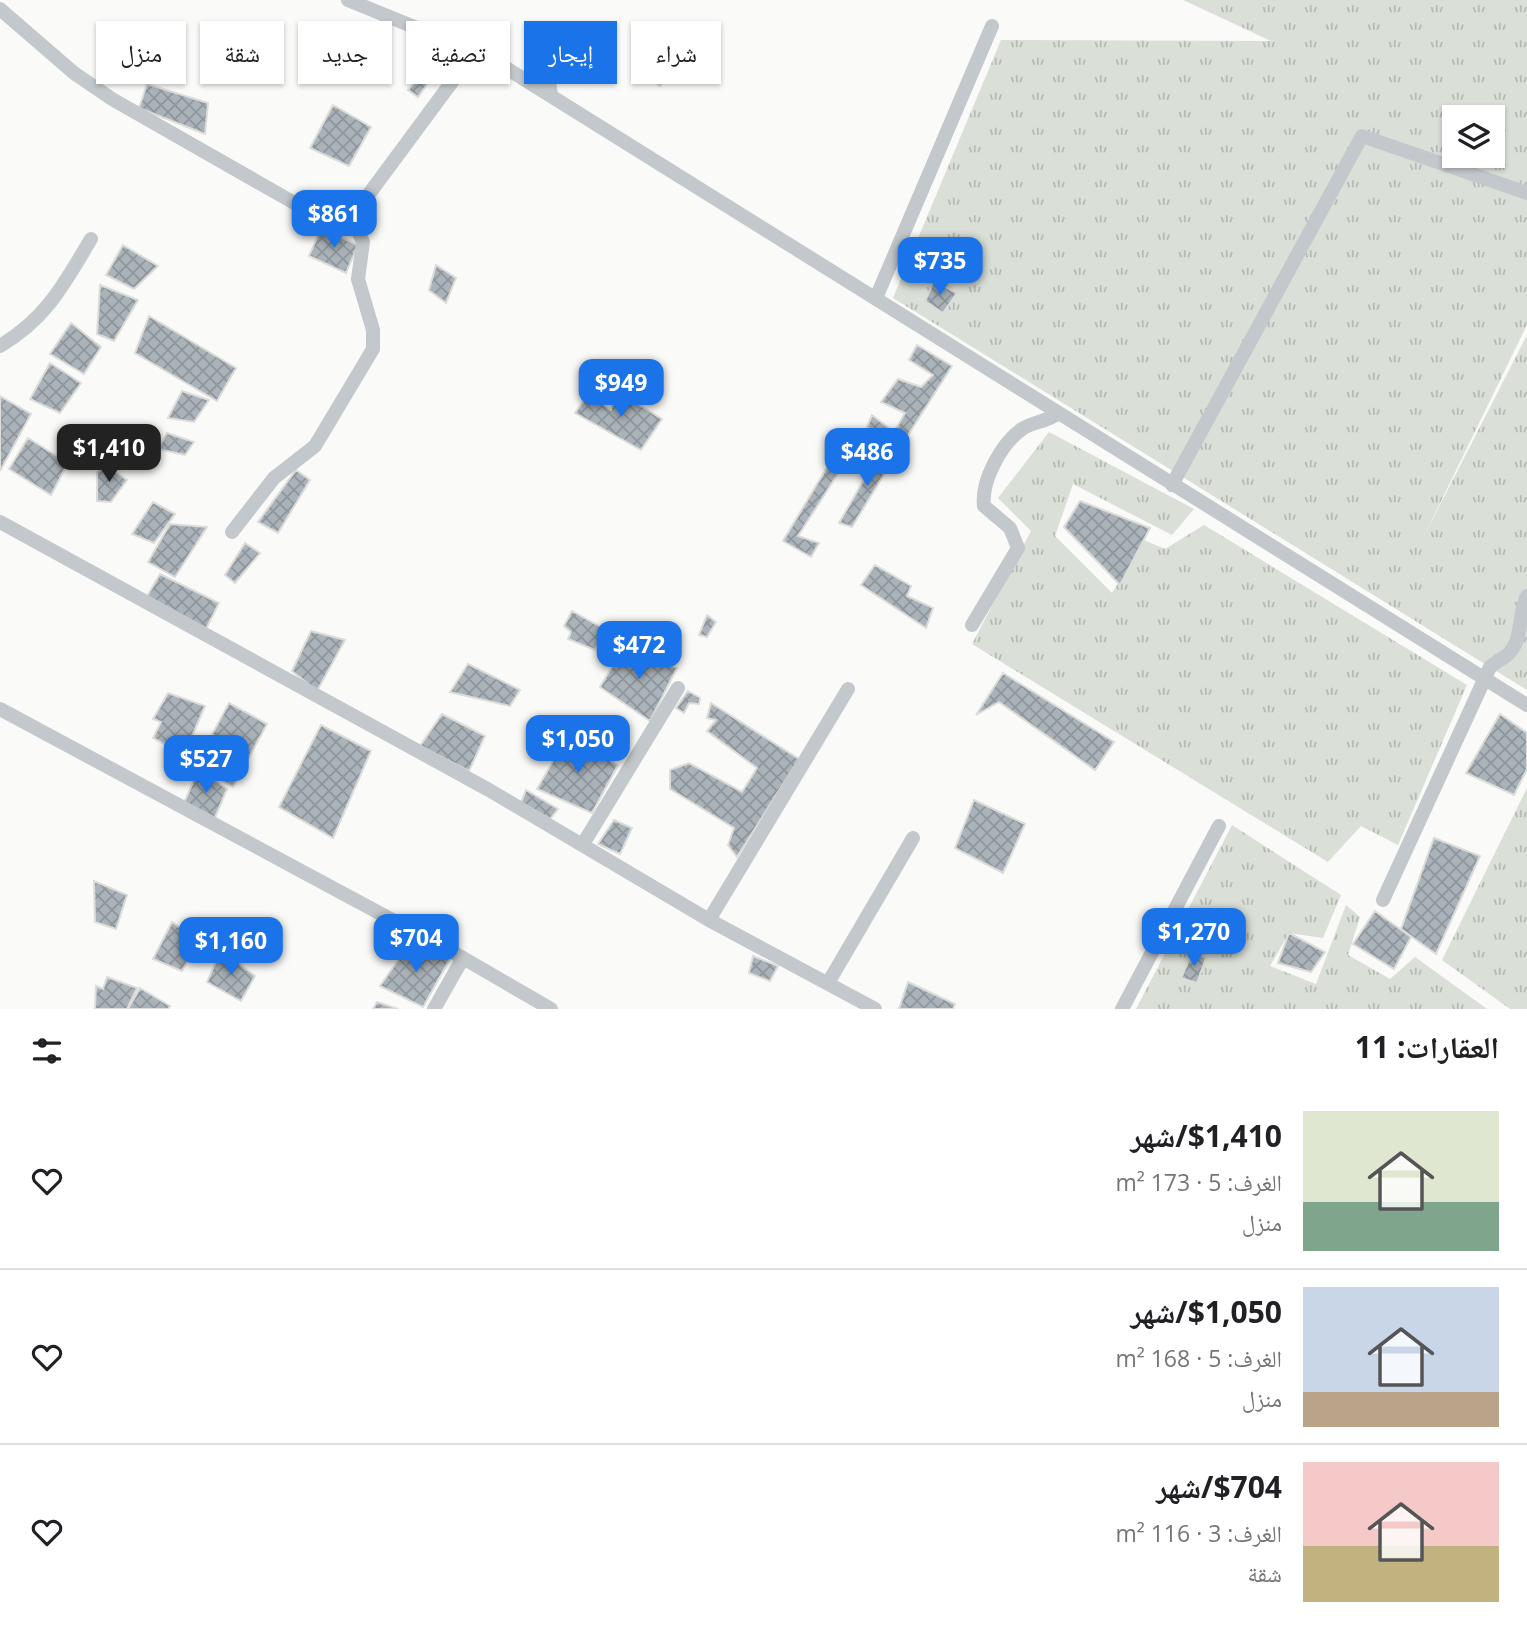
<!DOCTYPE html>
<html lang="ar">
<meta charset="utf-8">
<style>
:root{--surface:#fff;--page:#f2f2f2;--text:#202124;--muted:#757577;--line:#e0e0e0;--accent:#1a73e8}
body{margin:0;font-family:"Open Sans","Noto Naskh Arabic",sans-serif;background:var(--page);color:var(--text);direction:rtl;height:100vh;display:flex;flex-direction:column;font-size:26px;white-space:nowrap}
*{box-sizing:border-box;margin:0}
p{font-size:23px;color:var(--muted)}
.icon{flex:none;width:38px;height:38px;fill:none;stroke:currentColor;stroke-width:2;stroke-linecap:round;stroke-linejoin:round}
.map{position:relative;height:1009px;overflow:hidden;direction:ltr}
.details{display:flex;flex-direction:column;background:var(--surface);flex:1}
.details>*{flex:none}
.hud{position:absolute;left:21px;top:21px;width:700px;height:63px;direction:rtl;display:flex;gap:14px}
.fabs{position:absolute;left:1442px;top:105px;display:grid;gap:14px}
.fabs a{display:grid;place-items:center;width:63px;height:63px;border-radius:0px;background:var(--surface);box-shadow:0 2px 5px #0004;font-size:35px}
.price{position:absolute;translate:-50% -60px;padding:0 16px;border-radius:14px;background:var(--accent);color:#fff;font-size:23px;line-height:46px;filter:drop-shadow(0 2px 4px #0008)}
.price::after{content:'';position:absolute;left:50%;top:42px;width:21px;height:16px;margin-left:-10px;background:inherit;clip-path:polygon(0 0,100% 0,50% 100%)}
.price.selected{background:#222;color:#fff}
ul{padding:0;list-style:none}
li{display:flex;align-items:center;gap:21px;height:175px;padding:0 28px}
li+li{border-top:2px solid var(--line)}
li span{display:grid;place-items:center;flex:none;width:196px;height:140px;border-radius:0px;color:#555}
li>.icon{margin-inline-start:auto}
span .icon{width:84px;height:84px;fill:#fffc;stroke-width:1}
li b{font-size:30px}
h2{display:flex;justify-content:space-between;align-items:center;height:84px;padding:0 28px;font-size:30px}
.chip{padding:0 24px;border-radius:0px;background:var(--surface);box-shadow:0 2px 5px #0004;font-size:24px;line-height:63px}
.chip.selected{background:var(--accent);color:#fff}
.map>svg:first-child{display:block}
.grass{fill:url(#grass-tufts);fill-rule:evenodd}
.building{fill:url(#building-cross-hatch);stroke:#dcdcda;stroke-width:2}
.lines{fill:none;stroke-linecap:round;stroke-linejoin:round}
.street{stroke:#c3c8cc;stroke-width:14}
</style>
<div class="map">
<svg width="1527" height="1009" viewBox="0 0 1527 1009">
<defs>
<pattern id="grass-tufts" width="24" height="20" patternUnits="userSpaceOnUse" patternTransform="scale(1.75)"><rect width="24" height="20" fill="#dadfd7"/><path d="M3 7l-1-3M5 7V3M7 7l1-3M15 17l-1-3M17 17v-4M19 17l1-3" fill="none" stroke="#b4b9b4"/></pattern>
<pattern id="building-cross-hatch" width="8" height="8" patternUnits="userSpaceOnUse" patternTransform="scale(1.75)"><rect width="8" height="8" fill="#aab3b9"/><path d="M0 0l8 8M0 8l8-8" fill="none" stroke="#8e969c"/></pattern>
</defs>
<rect width="100%" height="100%" fill="#fafaf8"/>
<path class="grass" d="M1183,0H1527V325L1422,540L1527,335V690L893,298L1001,40L1271,41ZM1454,117H1493V156H1454Z
M1049,432L1194,509L1172,535L1073,484L1055,536L1112,593L1144,540L1165,549L1204,525L1467,685L1398,845L1361,826L1328,862L972,644L1031,531L998,498Z
M1527,788V1009H1510L1442,960Z
M1232,825L1341,895L1323,938L1289,933L1270,966L1316,984L1346,905L1360,917L1348,955L1390,979L1415,957L1487,1009H1136Z"/>
<path class="building" d="M665,64L669,75L660,86L647,76Z
M423,72L433,76L418,97L408,90Z
M147,84L208,103L205,134L139,108Z
M333,105L371,127L349,166L310,148Z
M321,228L358,245L346,273L309,256Z
M123,245L158,266L134,289L106,275Z
M436,265L456,278L446,303L429,290Z
M934,281L957,293L943,313L925,301Z
M100,285L138,300L114,341L97,334Z
M149,316L236,368L217,401L135,353Z
M71,323L101,347L84,374L50,354Z
M917,345L952,366L898,451L867,427L872,415L894,432L905,413L881,402L898,379L921,387L933,375L909,360Z
M50,363L81,383L60,413L30,399Z
M616,390L662,419L641,450L575,413L589,393L611,410Z
M182,391L209,400L194,422L168,418Z
M0,396L31,414L0,471Z
M167,433L194,442L185,455L158,449Z
M28,438L68,463L51,495L9,469Z
M881,450L895,456L852,527L839,523Z
M835,454L846,461L798,536L819,543L811,557L783,541Z
M107,466L127,480L111,502L97,501V472Z
M296,470L310,480L278,533L258,522Z
M1080,501L1150,528L1120,585L1064,527Z
M153,502L175,514L154,543L132,534Z
M170,524L207,527L175,577L148,562Z
M245,543L260,553L235,583L225,575Z
M875,565L911,586L907,596L933,608L926,628L861,585Z
M160,574L219,603L206,629L146,598Z
M572,611L606,630L595,650L568,639L571,632L564,626Z
M707,615L716,622L707,637L699,635Z
M311,631L345,640L317,691L292,671Z
M625,645L677,668L650,721L600,687Z
M468,664L520,690L510,706L450,692Z
M1003,673L1114,742L1095,770L999,702L976,715Z
M688,691L700,698L699,704L689,703L684,713L676,708Z
M168,693L205,706L184,755L153,738L161,722L153,719Z
M229,703L267,724L233,787L195,766Z
M711,703L799,759L737,857L728,845L734,828L670,789V770L689,763L742,792L757,768L707,731L716,720L707,718Z
M442,714L485,736L469,771L420,746Z
M1500,714L1527,733V769L1514,795L1466,773Z
M321,725L371,751L333,838L279,807Z
M568,735L618,765L592,813L537,789Z
M199,768L227,789L214,820L184,803Z
M526,790L558,809L550,819L521,803Z
M974,800L1025,824L1003,873L955,848Z
M614,820L632,828L620,854L598,844Z
M1434,838L1480,856L1436,954L1401,929Z
M94,881L127,895L116,929L95,922Z
M1375,911L1411,937L1394,969L1353,944Z
M172,922L199,941L182,971L153,959Z
M1289,933L1325,952L1311,972L1278,963Z
M410,943L450,959L423,1007L380,986Z
M221,950L255,976L241,1001L207,982Z
M1193,951L1206,958L1197,983L1181,978Z
M753,956L778,966L770,981L749,973Z
M107,977L137,988L127,1009H95L96,986L103,989Z
M908,982L955,1004L953,1009H899Z
M140,988L170,1006L168,1009H128Z
M377,1002L398,1009H373Z"/>
<g class="lines">
<path class="street" d="M348,0L456,44L475,62
M0,9L74,73L112,99L319,217L350,213L366,198L460,71L475,62L506,68L1527,705
M551,96C548,72 545,52 556,30L578,32
M876,298L992,26
M0,346C47,318 64,284 91,239
M1172,485L1362,136L1527,193
M0,522L489,790L709,920L875,1009
M232,532L274,478L315,446L373,349V330L358,279L363,242L350,213
M972,625L1018,548L1010,528L984,506C981,481 1001,444 1022,429C1032,422 1046,422 1057,414
M0,709L463,958L551,1009
M583,844L678,688
M1383,900L1490,667C1496,662 1503,659 1508,654C1523,641 1518,613 1527,596
M709,920L848,689
M828,983L913,838
M434,1009L463,958
M1122,1009L1219,826"/>
</g>
</svg>
<div class="fabs">
<a><svg class="icon" aria-label="layers" viewBox="0 0 24 24"><path d="M12 4l9 5-9 5-9-5zM3 14l9 5 9-5"/></svg></a>
</div>
<b class="price" style="left:334px;top:250px">$861</b>
<b class="price" style="left:940px;top:297px">$735</b>
<b class="price" style="left:621px;top:419px">$949</b>
<b class="price selected" style="left:109px;top:484px">$1,410</b>
<b class="price" style="left:867px;top:488px">$486</b>
<b class="price" style="left:639px;top:681px">$472</b>
<b class="price" style="left:578px;top:775px">$1,050</b>
<b class="price" style="left:206px;top:795px">$527</b>
<b class="price" style="left:1194px;top:968px">$1,270</b>
<b class="price" style="left:416px;top:974px">$704</b>
<b class="price" style="left:231px;top:977px">$1,160</b>
<div class="hud">
<a class="chip">شراء</a>
<a class="chip selected">إيجار</a>
<a class="chip">تصفية</a>
<a class="chip">جديد</a>
<a class="chip">شقة</a>
<a class="chip">منزل</a>
</div>
</div>
<section class="details">
<h2>العقارات: 11<svg class="icon" aria-label="filters" viewBox="0 0 24 24"><path d="M4 7h16M4 17h16"/><circle cx="9" cy="7" r="2"/><circle cx="15" cy="17" r="2"/></svg></h2>
<ul>
<li><span style="background:linear-gradient(#dfe7d0 65%,#7fa58c 0)"><svg class="icon" aria-label="home" viewBox="0 0 24 24"><path d="M3 11l9-7 9 7M6 9v11h12V9"/></svg></span><div><b>$1,410/شهر</b><p>الغرف: 5 · 173 m²</p><p>منزل</p></div><svg class="icon" aria-label="heart" viewBox="0 0 24 24"><path d="M12 20l-8-8c-3-5 5-10 8-4 3-6 11-1 8 4z"/></svg></li>
<li><span style="background:linear-gradient(#c9d6e8 75%,#b9a48a 0)"><svg class="icon" aria-label="home" viewBox="0 0 24 24"><path d="M3 11l9-7 9 7M6 9v11h12V9"/></svg></span><div><b>$1,050/شهر</b><p>الغرف: 5 · 168 m²</p><p>منزل</p></div><svg class="icon" aria-label="heart" viewBox="0 0 24 24"><path d="M12 20l-8-8c-3-5 5-10 8-4 3-6 11-1 8 4z"/></svg></li>
<li><span style="background:linear-gradient(#f6c9c9 60%,#c2b280 0)"><svg class="icon" aria-label="home" viewBox="0 0 24 24"><path d="M3 11l9-7 9 7M6 9v11h12V9"/></svg></span><div><b>$704/شهر</b><p>الغرف: 3 · 116 m²</p><p>شقة</p></div><svg class="icon" aria-label="heart" viewBox="0 0 24 24"><path d="M12 20l-8-8c-3-5 5-10 8-4 3-6 11-1 8 4z"/></svg></li>
</ul>
</section>
